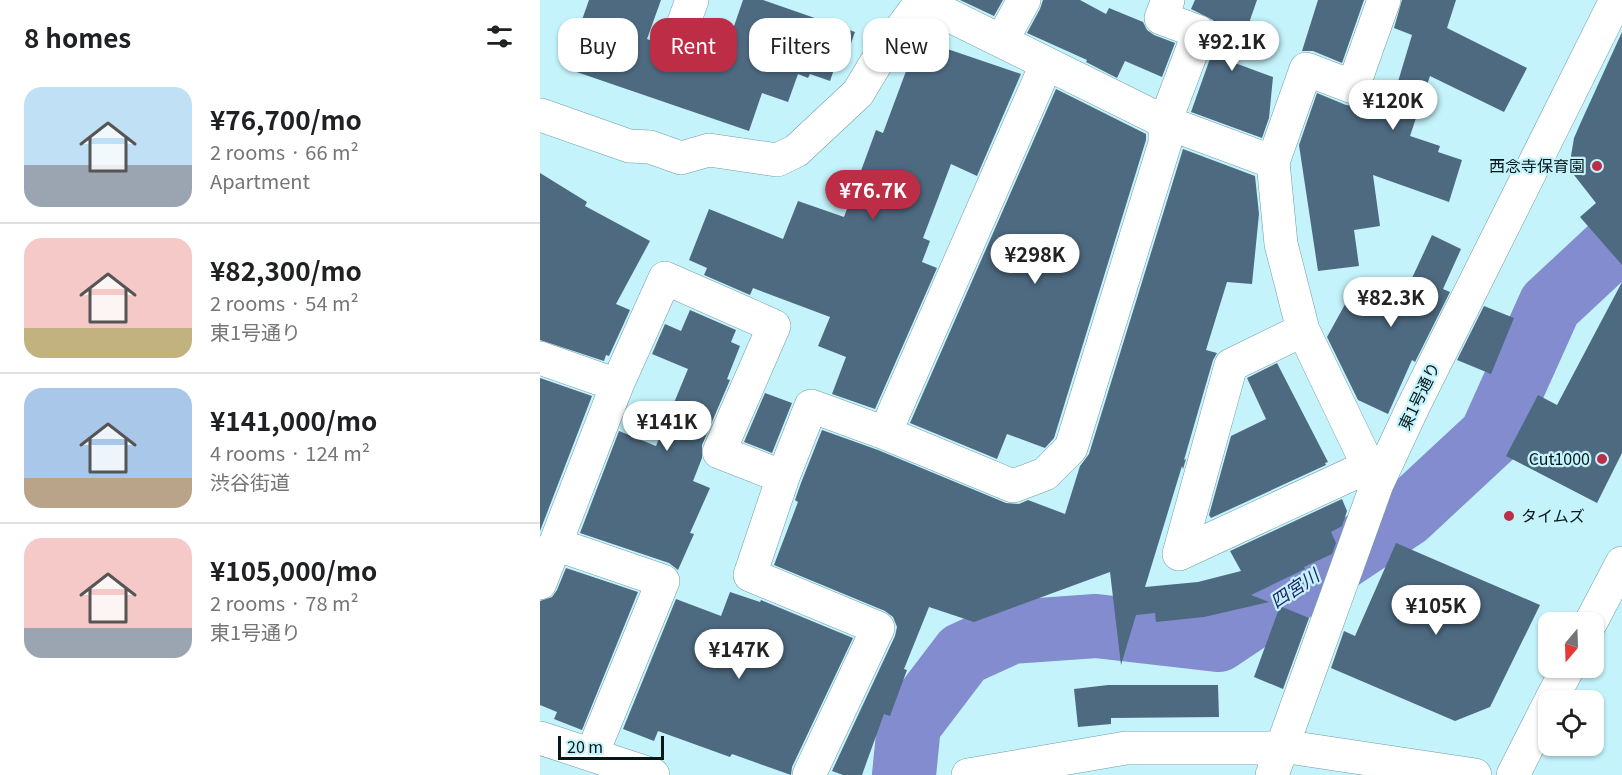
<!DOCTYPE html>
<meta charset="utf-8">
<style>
:root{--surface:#fff;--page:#f2f2f2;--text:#202124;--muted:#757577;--line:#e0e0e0;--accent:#be2d46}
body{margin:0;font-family:Georgia,"Noto Sans JP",serif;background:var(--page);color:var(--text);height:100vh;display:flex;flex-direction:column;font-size:22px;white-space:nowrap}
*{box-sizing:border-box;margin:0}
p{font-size:20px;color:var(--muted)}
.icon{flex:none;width:33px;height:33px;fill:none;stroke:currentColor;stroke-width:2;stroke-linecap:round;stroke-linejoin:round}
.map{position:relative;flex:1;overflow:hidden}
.panel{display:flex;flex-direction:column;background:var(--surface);width:540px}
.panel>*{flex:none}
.guide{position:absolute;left:18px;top:18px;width:570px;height:54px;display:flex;gap:12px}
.needle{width:39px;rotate:199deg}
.buttons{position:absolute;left:998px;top:612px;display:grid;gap:12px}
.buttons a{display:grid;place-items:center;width:66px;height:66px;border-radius:12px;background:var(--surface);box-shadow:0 2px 4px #0004;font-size:30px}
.scale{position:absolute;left:18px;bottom:15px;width:106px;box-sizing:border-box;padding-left:6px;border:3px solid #06171a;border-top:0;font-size:16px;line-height:21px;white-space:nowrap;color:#06171a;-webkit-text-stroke:4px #c4f3fb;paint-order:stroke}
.price{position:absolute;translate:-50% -51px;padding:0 14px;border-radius:21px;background:#fff;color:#222;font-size:20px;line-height:39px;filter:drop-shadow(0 2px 3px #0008)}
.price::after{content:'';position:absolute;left:50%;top:36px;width:18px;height:14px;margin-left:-9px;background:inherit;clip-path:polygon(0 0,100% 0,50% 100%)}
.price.active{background:var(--accent);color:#fff}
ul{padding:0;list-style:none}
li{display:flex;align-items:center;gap:18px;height:150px;padding:0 24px}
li+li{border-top:2px solid var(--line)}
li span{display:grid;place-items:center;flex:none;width:168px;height:120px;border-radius:18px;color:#555}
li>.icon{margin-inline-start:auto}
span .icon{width:72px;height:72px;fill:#fffc;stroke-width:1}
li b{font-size:26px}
h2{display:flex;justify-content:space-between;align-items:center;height:72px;padding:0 24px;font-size:26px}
.tag{padding:0 21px;border-radius:18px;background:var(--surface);box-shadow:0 2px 4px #0004;font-size:21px;line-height:54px}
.tag.active{background:var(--accent);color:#fff}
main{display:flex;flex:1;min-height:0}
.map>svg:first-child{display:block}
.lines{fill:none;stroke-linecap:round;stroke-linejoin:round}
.river{stroke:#828cce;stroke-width:64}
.building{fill:#4e6a81}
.minor-casing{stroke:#719da4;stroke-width:34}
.minor{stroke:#fff;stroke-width:33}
.poi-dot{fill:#be2d46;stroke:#c4f3fb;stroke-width:2}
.labels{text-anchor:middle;stroke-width:4.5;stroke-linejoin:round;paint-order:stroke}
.poi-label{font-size:16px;fill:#06171a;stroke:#c4f3fb;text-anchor:end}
.street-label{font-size:16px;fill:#06171a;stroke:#c4f3fb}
.water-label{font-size:18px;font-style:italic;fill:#211f6c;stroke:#c4f3fb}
</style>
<main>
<section class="panel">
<h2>8 homes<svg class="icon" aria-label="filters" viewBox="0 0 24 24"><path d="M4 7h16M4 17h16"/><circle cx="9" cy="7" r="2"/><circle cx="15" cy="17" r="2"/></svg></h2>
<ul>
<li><span style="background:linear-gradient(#bfe0f5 65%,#9aa5b1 0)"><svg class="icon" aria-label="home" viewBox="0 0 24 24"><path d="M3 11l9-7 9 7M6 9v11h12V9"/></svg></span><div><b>¥76,700/mo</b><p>2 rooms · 66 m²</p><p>Apartment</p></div></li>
<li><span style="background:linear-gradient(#f6c9c9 75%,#c2b280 0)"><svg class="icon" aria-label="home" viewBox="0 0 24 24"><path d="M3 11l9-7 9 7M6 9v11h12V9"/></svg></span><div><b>¥82,300/mo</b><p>2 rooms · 54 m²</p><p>東1号通り</p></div></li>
<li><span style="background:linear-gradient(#a9c7e8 75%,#b9a48a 0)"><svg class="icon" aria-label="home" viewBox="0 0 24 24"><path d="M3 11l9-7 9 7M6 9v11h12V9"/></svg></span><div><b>¥141,000/mo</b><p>4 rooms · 124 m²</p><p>渋谷街道</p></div></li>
<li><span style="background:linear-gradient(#f6c9c9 75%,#9aa5b1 0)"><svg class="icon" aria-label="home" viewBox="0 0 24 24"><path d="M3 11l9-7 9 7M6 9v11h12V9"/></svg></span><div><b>¥105,000/mo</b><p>2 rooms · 78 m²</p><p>東1号通り</p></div></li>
</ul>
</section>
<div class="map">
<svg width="1082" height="775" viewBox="0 0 1082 775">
<rect width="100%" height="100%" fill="#c4f3fb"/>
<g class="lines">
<path class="river" d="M364,775L369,725L423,654L471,632L556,626L678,640L866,515L951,436L1010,305L1082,238"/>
</g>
<path class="building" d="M49,0H121L107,39L118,43V48L121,56L130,62H140L148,59L151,54L181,64L203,0H223L315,32L306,57L299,55L290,81L270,74L268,78L258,74L248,102L222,93L209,131L25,68Z
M420,0H463L454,16Z
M503,0H540L566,14L569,8L603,22L607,30L614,35L635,43L622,77L585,61L577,78L546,62L547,60L487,33L500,9Z
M655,0H717L695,63L733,77L729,118L722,138L651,112L677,39L678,30L673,20L651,9Z
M778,0H824L802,63L773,51H762Z
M862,0H916L907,28L987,68L964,112L890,76L870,136L900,146L898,152L922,160L909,202L833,175L840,226L814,230L819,266L778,271L759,145L777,93L806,105L815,106L825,101L833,88L854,95L872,35L854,28Z
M1082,32V265L1040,217L1056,203L1034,175L1031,156L1034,138L1041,122Z
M378,39L481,74L437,176L411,164L383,238L390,241L382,262L397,268L335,409L292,394L306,357L278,346L290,317L213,288L210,295L164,275L167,268L149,260L169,209L243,239L258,201L304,217L336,130L343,133Z
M516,89L606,134V140L514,438L505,448L467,434L457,459L370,423Z
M643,149L715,176L719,214L712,284L687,282L666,350L677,353L673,360L644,460L646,459L643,469L642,466L605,587L658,582L701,571L690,551L802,499L807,511L802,526L791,532L796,543L792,554L764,567L765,569L711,595L729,602L664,617L616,622L615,613L596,615L581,665L570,572L434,622L389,607L364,669L367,670L350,716L344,714L322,775H303L292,771L355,636L357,627L353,617L345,611L234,565L258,502L255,500L261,483L282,430L338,450L466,503L479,504L488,500L525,514L540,466L549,454Z
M0,173L47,202L45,206L110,241L76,304L90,310L69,356L66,355L64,361L0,340Z
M892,235L921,249L903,289L910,292L875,362L872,360L848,414L818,400L787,337L819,279L850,297L853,319Z
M1082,282V453L1057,503L966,456L998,395L1017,405Z
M944,306L974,318L951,374L917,360Z
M150,310L196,330L191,342L200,346L187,379L190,380L162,445V458L153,481L170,488L150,533L154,534L138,570L129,563L40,533L79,431L116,446L148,369L112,354L125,324L141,331Z
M737,363L788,462L785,463L786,465L671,518L669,515L691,436L726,419L707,378Z
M0,378L52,396L0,531Z
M225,393L252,403L232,453L204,442Z
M856,543L1000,605L950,707L915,721L791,668L804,631L815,636Z
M26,568L98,592L42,730L14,719L17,712L0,705V601L12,597L17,590Z
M190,592L220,602L221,600L313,638L252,767L251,775L192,754L190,757L118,731L114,741L83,729L136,599L181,616Z
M740,606L769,618L743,689L714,677Z
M568,685H678L679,717L571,718V724L538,727L534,689Z"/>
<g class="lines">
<defs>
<path id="minor" d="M378,0L625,122L733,162
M462,40L484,0
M136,44L152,0
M1,115L89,146L110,147L141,158L169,150L237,160L256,151L318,93L336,63L381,2
M763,330L691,365L639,554L829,466
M0,358L77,385
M345,433L473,486L505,474L531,448L625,143V122L659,32L621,18L628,0
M837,484L763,330L741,244L733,162L766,69L813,87L844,0
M15,544L123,581L52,754
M0,583L77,385L125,278L234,326L179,452L243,477
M1051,622L1082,563
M1011,700L1028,668
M0,738L113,775
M269,775L338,628L210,575L243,477L271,406L345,433L506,65
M428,775L586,748H755L935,775
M732,775L837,484L873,407L1076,0
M973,775L1008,706"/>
</defs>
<use href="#minor" class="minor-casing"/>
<use href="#minor" class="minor"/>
</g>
<g class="poi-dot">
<circle cx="1057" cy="166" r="6"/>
<circle cx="1062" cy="459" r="6"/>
<circle cx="969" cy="516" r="6"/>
</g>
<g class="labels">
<g class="poi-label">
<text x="1045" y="172">西念寺保育園</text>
<text x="1050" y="465">Cut1000</text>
<text x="981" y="522" text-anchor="start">タイムズ</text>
</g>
<g class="street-label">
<text transform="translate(879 396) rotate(-64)" y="6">東1号通り</text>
</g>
<g class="water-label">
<text transform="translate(755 589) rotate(-34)" y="6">四宮川</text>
</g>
</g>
</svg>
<div class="buttons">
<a><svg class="needle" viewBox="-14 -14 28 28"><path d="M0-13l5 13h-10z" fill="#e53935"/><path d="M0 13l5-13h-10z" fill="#757577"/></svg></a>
<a><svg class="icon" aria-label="locate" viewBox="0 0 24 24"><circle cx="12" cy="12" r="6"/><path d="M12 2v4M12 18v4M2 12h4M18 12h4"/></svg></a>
</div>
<div class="scale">20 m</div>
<b class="price" style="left:692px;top:72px">¥92.1K</b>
<b class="price" style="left:853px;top:131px">¥120K</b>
<b class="price active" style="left:333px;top:221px">¥76.7K</b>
<b class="price" style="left:495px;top:285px">¥298K</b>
<b class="price" style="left:851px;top:328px">¥82.3K</b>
<b class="price" style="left:127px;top:452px">¥141K</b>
<b class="price" style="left:896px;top:636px">¥105K</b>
<b class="price" style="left:199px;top:680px">¥147K</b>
<div class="guide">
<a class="tag">Buy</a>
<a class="tag active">Rent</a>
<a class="tag">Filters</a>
<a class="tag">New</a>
</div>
</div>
</main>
